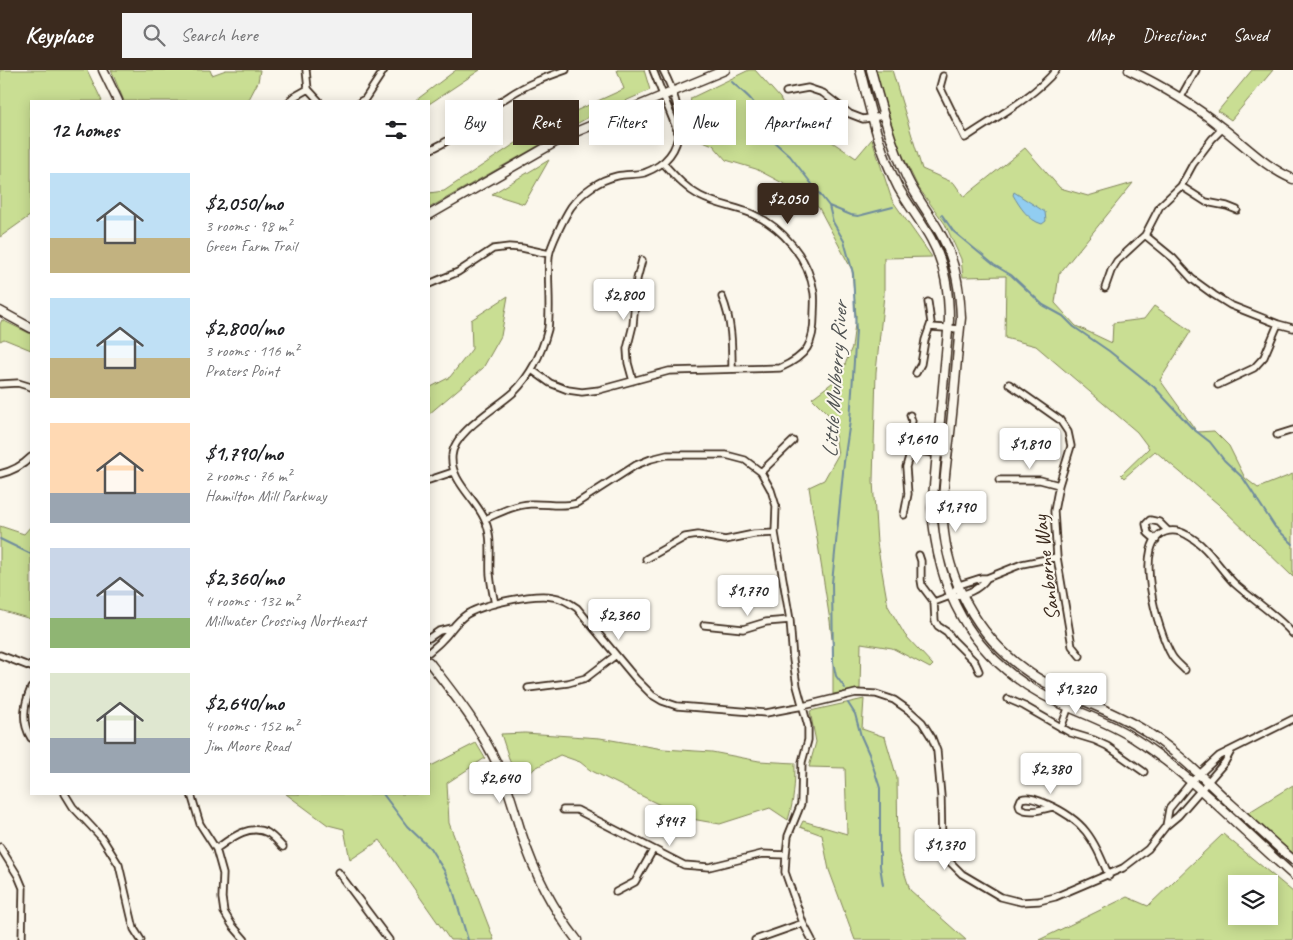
<!DOCTYPE html>
<meta charset="utf-8">
<style>
:root{--surface:#fff;--page:#f2f2f2;--text:#202124;--muted:#757577;--accent:#3b2a1e}
body{margin:0;font-family:Caveat,sans-serif;background:var(--page);color:var(--text);height:100vh;display:flex;flex-direction:column;font-size:19px;white-space:nowrap}
*{box-sizing:border-box;margin:0}
p{font-size:16px;color:var(--muted)}
.icon{flex:none;width:28px;height:28px;fill:none;stroke:currentColor;stroke-width:2;stroke-linecap:round;stroke-linejoin:round}
.map{position:relative;flex:1;overflow:hidden}
.details{position:absolute;left:30px;top:30px;width:400px;height:695px;display:flex;flex-direction:column;background:var(--surface);border-radius:0px;box-shadow:0 2px 12px #0003}
.details>*{flex:none}
.hud{position:absolute;left:445px;top:30px;width:475px;height:45px;display:flex;gap:10px}
.controls{position:absolute;left:1228px;top:805px;display:grid;gap:10px}
.controls a{display:grid;place-items:center;width:50px;height:50px;border-radius:0px;background:var(--surface);box-shadow:0 2px 12px #0003;font-size:25px}
.price{position:absolute;translate:-50% -42px;padding:0 11px;border-radius:5px;background:#fff;color:#222;font-size:16px;line-height:32px;filter:drop-shadow(0 1px 2px #0008)}
.price::after{content:'';position:absolute;left:50%;top:30px;width:15px;height:11px;margin-left:-8px;background:inherit;clip-path:polygon(0 0,100% 0,50% 100%)}
.price.on{background:var(--accent);color:#fff}
ul{padding:0;list-style:none}
li{display:flex;align-items:center;gap:15px;height:125px;padding:0 20px}
li span{display:grid;place-items:center;flex:none;width:140px;height:100px;border-radius:0px;color:#555}
li>.icon{margin-inline-start:auto}
span .icon{width:60px;height:60px;fill:#fffc;stroke-width:1}
li b{font-size:21px}
h2{display:flex;justify-content:space-between;align-items:center;height:60px;padding:0 20px;font-size:21px}
.tag{padding:0 18px;border-radius:0px;background:var(--surface);box-shadow:0 2px 12px #0003;font-size:18px;line-height:45px}
.tag.on{background:var(--accent);color:#fff}
header{display:flex;align-items:center;gap:30px;box-sizing:border-box;height:70px;padding:0 25px;background:var(--accent);color:#fff}
header strong{font-size:24px}
nav{display:flex;gap:28px;margin-inline-start:auto;font-size:18px}
.search{width:350px;height:45px;background:var(--page);display:flex;align-items:center;gap:12px;box-sizing:border-box;padding:0 18px;border-radius:0px;color:var(--muted);font-size:19px}
.map>svg:first-child{display:block}
.green{fill:#c9de93;stroke:#828458;fill-rule:evenodd}
.water{fill:#91cdf1;stroke:#6f8c9d}
.lines{fill:none;stroke-linecap:round;stroke-linejoin:round}
.stream{stroke:#6f8c9d;stroke-width:2}
.street-casing{stroke:#3b2a1e;stroke-width:9}
.secondary-casing{stroke:#3b2a1e;stroke-width:11}
.street{stroke:#fbf7ec;stroke-width:5.5}
.secondary{stroke:#fbf7ec;stroke-width:8}
.labels{text-anchor:middle;stroke-width:4;stroke-linejoin:round;paint-order:stroke}
.street-label{font-size:21px;fill:#3b2a1e;stroke:#fbf7ec}
.water-label{font-size:22px;font-style:italic;fill:#505353;stroke:#fbf7ec}
</style>
<header>
<strong>Keyplace</strong>
<div class="search"><svg class="icon" aria-label="search" viewBox="0 0 24 24"><circle cx="10" cy="10" r="6"/><path d="M15 15l6 6"/></svg>Search here</div>
<nav><a>Map</a><a>Directions</a><a>Saved</a></nav>
</header>
<div class="map">
<svg width="1293" height="870" viewBox="0 0 1293 870">
<rect width="100%" height="100%" fill="#fbf7ec"/>
<filter id="ink" filterUnits="userSpaceOnUse"><feTurbulence type="fractalNoise" baseFrequency=".02" numOctaves="2"/><feDisplacementMap in="SourceGraphic" scale="10" xChannelSelector="R" yChannelSelector="G"/><feConvolveMatrix kernelMatrix="1 2 1 2 8 2 1 2 1" color-interpolation-filters="sRGB"/></filter>
<g filter="url(#ink)">
<path class="green" d="M0,0H87L102,31H31V145L0,167Z
M111,0H210L212,5L226,0H260L258,12L248,31H124Z
M456,0H480L429,34V31H415Z
M617,0H644L650,20L587,48L429,138V123L444,121L516,73L558,49L624,19Z
M749,0H755L780,28L787,42L856,88L872,69L892,130L932,187L884,188V225L876,302L873,411L877,473L888,536L905,565L933,595L930,598L892,578L861,573L860,619L833,624V578L830,551L809,417L824,410L838,385L833,349L812,328L840,307L852,277L856,246L852,200L819,138L790,117L756,99L726,90L713,75L685,64L691,28Z
M875,0H892L922,99L954,113L964,127L1025,78L1060,118L1088,126L1133,113L1059,204L1055,233L1076,256L1112,273L1113,253L1144,249L1154,236L1191,261L1160,310L1197,362L1214,361L1229,376L1245,408L1258,418L1293,404V507L1218,434L1155,381L1124,408L1121,405L1149,378L1137,362L1036,276L1005,268L1006,206L963,207L961,189L945,154L918,117L898,76Z
M1252,0H1273L1231,50L1218,41Z
M549,90L524,134L492,124Z
M508,226L501,266L483,298L429,344V318L450,307L472,279L471,250Z
M2,250L31,264V280L4,269L0,271V254Z
M0,456L24,464L31,456V549L0,540Z
M864,629L862,659L885,667L897,708L898,783L910,820L966,870H855L829,800L822,765L800,757L803,751L847,764L845,698L809,697L816,672L810,641Z
M525,663L600,668L663,679L712,682L759,691L795,693C795,714 794,731 788,750L770,738L720,754L686,748L590,700L580,692L560,685L535,698L518,716L501,664Z
M476,673L485,688L447,713L449,753L494,870H450L380,770L350,790L344,759L328,755L286,724H429V697Z
M1293,715V783L1246,744Z
M1223,764L1293,822V870H1039L1127,827L1148,836ZM1236,814H1269V846H1236Z"/>
<path class="water" d="M1014,122L1045,142L1046,151L1042,154C1028,150 1020,137 1013,125Z"/>
<g class="lines">
<path class="stream" d="M732,12C741,21 756,30 759,44C760,49 759,54 761,60L769,65L772,70L790,86L829,136L833,152L844,171L853,203L856,261L850,351L844,392L832,513L833,592L836,606L845,618
M829,136L851,145L858,146L893,137
M942,145L953,161L994,195L1011,205L1043,235L1063,246L1074,257L1109,281L1154,317L1192,358L1210,372L1224,390L1243,408L1275,457L1293,474
M0,469L31,484
M848,633L855,644L861,666L869,684L880,718V796L883,815
M383,724L407,756L430,778L445,802L453,820L468,870"/>
<defs>
<path id="street" d="M306,0L308,19L319,31
M653,0L679,65
M943,6L940,17L965,68C994,48 1033,28 1056,0
M786,22L808,18L823,23L850,44L863,49L884,46
M1181,27L1196,0
M290,31L292,28L308,19
M361,31L365,29L384,0
M429,80C459,68 481,43 509,26C527,14 546,7 566,0
M1181,116L1206,132L1227,136L1237,140
M1145,165L1173,188L1192,209L1214,225L1230,235L1278,254L1264,287L1254,298L1218,315
M429,214L458,202L493,179L509,177L522,178L549,184
M1105,218L1111,201L1117,191L1145,165L1160,136L1181,116L1193,94L1212,69L1223,58
M722,227C732,251 732,274 732,299
M1278,254L1293,258
M930,257L960,259
M532,300L550,313L568,320L582,322L599,320L669,301L780,298C807,286 814,274 814,245C814,238 815,230 814,223C809,188 782,156 750,143C734,137 715,134 700,126C685,118 675,106 663,93
M916,303L921,294L925,270L931,253L928,232
M633,311L628,293L627,279L633,255L637,209L642,190
M0,314L18,313L31,317
M1009,314L1060,350L1068,362L1071,376L1059,415L1054,441L1057,487L1072,576L1080,586
M1277,365L1293,360
M911,380L948,385
M761,402L793,371
M0,404C13,401 22,396 31,387
M429,410L453,402
M999,410H1040L1059,415
M904,445L908,424L906,397L911,380L909,365L912,351L910,345
M485,449C499,443 514,435 530,434C546,433 561,438 577,433L636,395L651,389L667,385H726L745,390L761,402L771,420L776,436L775,463L790,550L793,590L797,616L808,656V670L802,692L801,734L788,766L786,785L785,802L803,853L812,870
M1156,470L1148,463L1146,454L1150,450L1159,452L1168,461
M919,485L921,491V510L922,516L934,532L935,551L938,556L947,562L953,570L975,592L979,601
M646,489L685,467L698,465L725,470L754,464L775,463
M981,508H987C979,520 964,526 950,526L959,515Z
M987,508L1022,494L1057,487
M934,532L950,526
M495,534C493,525 491,514 490,504C489,485 493,466 484,448C474,427 450,410 452,386C453,362 498,337 514,322C531,305 542,282 548,259C551,235 547,210 549,186C550,176 565,146 571,137C582,122 599,110 617,106C626,104 636,105 644,103C693,85 682,37 663,0
M704,555L743,559L766,552L790,550
M429,568L439,561L451,558
M429,582C433,578 439,574 443,569C452,560 455,552 467,544C484,534 534,523 553,527C562,528 570,533 577,538L636,609L652,625L662,631L677,636L766,643L803,636L856,623L876,624L894,630L911,642L922,652L932,668L937,681L941,726L942,776L950,792L962,804L1001,827L1021,832L1039,831L1055,827L1123,798L1148,779L1166,756L1178,746L1225,692L1231,681
M0,585L31,597
M1185,600C1180,595 1175,591 1172,586C1159,565 1129,467 1169,461C1175,460 1182,462 1187,465C1208,476 1219,498 1235,514C1254,531 1277,545 1293,564
M31,618C24,634 21,652 31,668
M528,618L568,613L586,608L616,585
M1008,629L1024,636L1071,663L1094,670L1107,676L1144,702
M1061,658L1073,625
M65,724L73,737L102,768L119,795L134,859L141,870
M191,724L200,754L216,779L223,804L222,828L224,842L232,855L245,870
M1053,737C1042,739 1030,744 1020,738L1019,734L1021,729C1030,726 1039,731 1047,734C1086,751 1093,769 1109,806
M563,740H577L684,795L709,797L762,784L786,785
M1166,756L1169,739L1191,712L1219,686L1293,649
M0,777L18,806L23,818L22,870
M216,779C230,769 249,753 268,763C273,766 279,773 283,777
M338,802L389,870
M616,822L635,812L653,780
M755,870L803,853"/>
<path id="secondary" d="M103,0L118,31
M860,0C870,39 879,80 898,117C908,135 921,151 931,169C945,194 949,222 949,250L932,438C937,520 969,584 1043,625C1073,641 1106,650 1135,669C1164,687 1190,710 1215,733C1241,757 1267,782 1293,805
M871,0C881,37 891,74 907,108C916,127 929,143 939,161C955,188 960,217 961,248C957,283 955,319 951,354C948,384 941,422 943,452C947,510 977,565 1024,599C1057,624 1105,636 1142,659C1175,679 1203,708 1231,734C1252,753 1272,772 1293,790
M1129,0C1162,16 1193,34 1221,57C1245,75 1265,97 1293,109
M429,145L566,66L725,0
M0,241L31,258
M429,592C457,628 481,658 500,700C510,721 515,744 522,765C534,802 553,839 577,870"/>
</defs>
<use href="#street" class="street-casing"/>
<use href="#secondary" class="secondary-casing"/>
<use href="#street" class="street"/>
<use href="#secondary" class="secondary"/>
</g>
</g>
<g class="labels">
<g class="street-label">
<text transform="translate(1046 498) rotate(-97)" y="7">Sanborne Way</text>
</g>
<g class="water-label">
<text transform="translate(834 310) rotate(-86)" y="8">Little Mulberry River</text>
</g>
</g>
</svg>
<div class="controls">
<a><svg class="icon" aria-label="layers" viewBox="0 0 24 24"><path d="M12 4l9 5-9 5-9-5zM3 14l9 5 9-5"/></svg></a>
</div>
<b class="price on" style="left:788px;top:155px">$2,050</b>
<b class="price" style="left:624px;top:251px">$2,800</b>
<b class="price" style="left:917px;top:395px">$1,610</b>
<b class="price" style="left:1030px;top:400px">$1,810</b>
<b class="price" style="left:956px;top:463px">$1,790</b>
<b class="price" style="left:748px;top:547px">$1,770</b>
<b class="price" style="left:619px;top:571px">$2,360</b>
<b class="price" style="left:1076px;top:645px">$1,320</b>
<b class="price" style="left:1051px;top:725px">$2,380</b>
<b class="price" style="left:500px;top:734px">$2,640</b>
<b class="price" style="left:670px;top:777px">$947</b>
<b class="price" style="left:945px;top:801px">$1,370</b>
<div class="hud">
<a class="tag">Buy</a>
<a class="tag on">Rent</a>
<a class="tag">Filters</a>
<a class="tag">New</a>
<a class="tag">Apartment</a>
</div>
<section class="details">
<h2>12 homes<svg class="icon" aria-label="filters" viewBox="0 0 24 24"><path d="M4 7h16M4 17h16"/><circle cx="9" cy="7" r="2"/><circle cx="15" cy="17" r="2"/></svg></h2>
<ul>
<li><span style="background:linear-gradient(#bfe0f5 65%,#c2b280 0)"><svg class="icon" aria-label="home" viewBox="0 0 24 24"><path d="M3 11l9-7 9 7M6 9v11h12V9"/></svg></span><div><b>$2,050/mo</b><p>3 rooms · 98 m²</p><p>Green Farm Trail</p></div></li>
<li><span style="background:linear-gradient(#bfe0f5 60%,#c2b280 0)"><svg class="icon" aria-label="home" viewBox="0 0 24 24"><path d="M3 11l9-7 9 7M6 9v11h12V9"/></svg></span><div><b>$2,800/mo</b><p>3 rooms · 116 m²</p><p>Praters Point</p></div></li>
<li><span style="background:linear-gradient(#ffd9b3 70%,#9aa5b1 0)"><svg class="icon" aria-label="home" viewBox="0 0 24 24"><path d="M3 11l9-7 9 7M6 9v11h12V9"/></svg></span><div><b>$1,790/mo</b><p>2 rooms · 76 m²</p><p>Hamilton Mill Parkway</p></div></li>
<li><span style="background:linear-gradient(#c9d6e8 70%,#8fb573 0)"><svg class="icon" aria-label="home" viewBox="0 0 24 24"><path d="M3 11l9-7 9 7M6 9v11h12V9"/></svg></span><div><b>$2,360/mo</b><p>4 rooms · 132 m²</p><p>Millwater Crossing Northeast</p></div></li>
<li><span style="background:linear-gradient(#dfe7d0 65%,#9aa5b1 0)"><svg class="icon" aria-label="home" viewBox="0 0 24 24"><path d="M3 11l9-7 9 7M6 9v11h12V9"/></svg></span><div><b>$2,640/mo</b><p>4 rooms · 152 m²</p><p>Jim Moore Road</p></div></li>
</ul>
</section>
</div>
